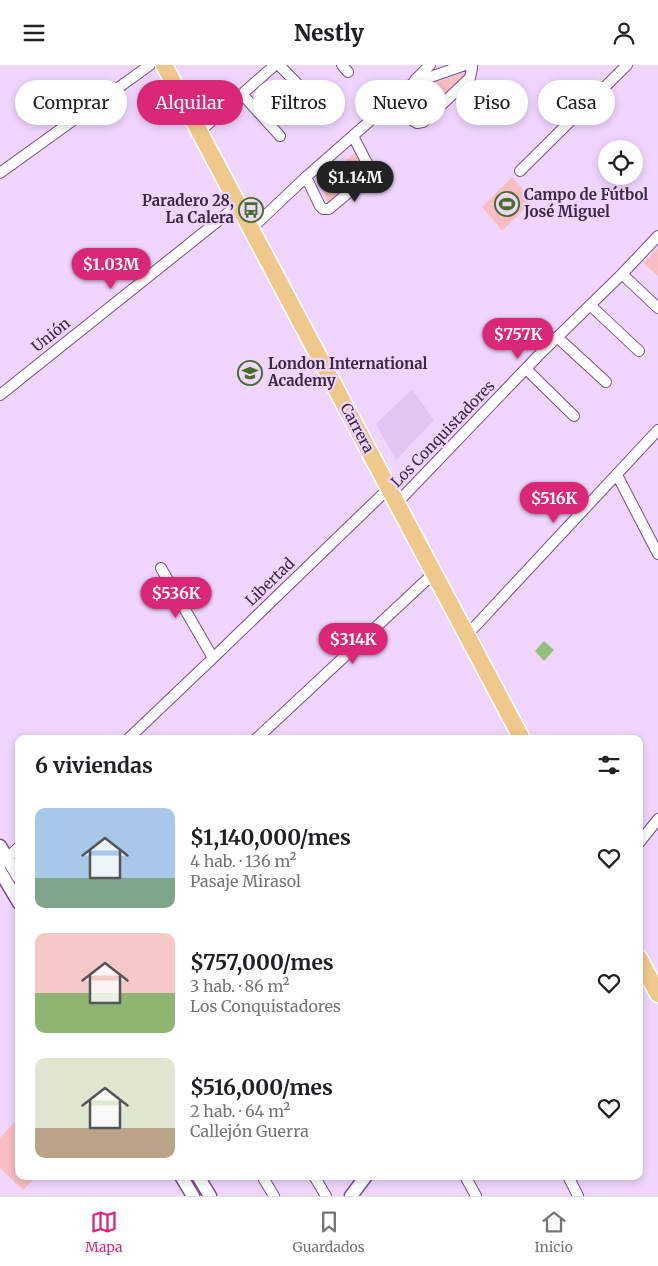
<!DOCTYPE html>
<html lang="es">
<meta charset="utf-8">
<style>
:root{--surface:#fff;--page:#f6f6f6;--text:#202124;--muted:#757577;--line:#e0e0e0;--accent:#db2777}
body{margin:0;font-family:Merriweather,serif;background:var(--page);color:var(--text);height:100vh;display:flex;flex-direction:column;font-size:19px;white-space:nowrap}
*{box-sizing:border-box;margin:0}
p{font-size:16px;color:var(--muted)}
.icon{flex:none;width:28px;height:28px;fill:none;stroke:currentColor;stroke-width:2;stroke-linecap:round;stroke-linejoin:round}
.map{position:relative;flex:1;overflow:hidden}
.details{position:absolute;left:15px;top:670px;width:628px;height:445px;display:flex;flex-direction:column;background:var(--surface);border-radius:10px;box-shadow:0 2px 8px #0003}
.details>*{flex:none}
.banner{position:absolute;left:15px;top:15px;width:629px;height:45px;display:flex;gap:10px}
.buttons{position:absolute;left:598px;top:75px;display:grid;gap:10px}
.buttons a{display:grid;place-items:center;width:45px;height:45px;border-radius:50%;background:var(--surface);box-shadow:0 2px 8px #0003;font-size:25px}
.price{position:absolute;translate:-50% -42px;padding:0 11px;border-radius:18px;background:var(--accent);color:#fff;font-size:16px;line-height:32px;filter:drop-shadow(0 1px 2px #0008)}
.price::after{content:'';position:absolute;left:50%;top:30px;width:15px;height:11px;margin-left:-8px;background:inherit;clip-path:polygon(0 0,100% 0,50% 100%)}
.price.active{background:#222;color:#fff}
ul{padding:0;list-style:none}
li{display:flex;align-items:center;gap:15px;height:125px;padding:0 20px}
li span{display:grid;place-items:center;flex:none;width:140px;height:100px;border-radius:10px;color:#555}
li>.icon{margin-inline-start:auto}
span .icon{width:60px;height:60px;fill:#fffc;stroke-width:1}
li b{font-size:21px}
h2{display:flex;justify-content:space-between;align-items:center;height:60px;padding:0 20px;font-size:21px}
.chip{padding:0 18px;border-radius:22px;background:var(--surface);box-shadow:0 2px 8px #0003;font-size:18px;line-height:45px}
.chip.active{background:var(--accent);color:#fff}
header{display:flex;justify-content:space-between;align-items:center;height:65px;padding:0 20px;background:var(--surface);font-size:22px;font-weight:800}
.dock{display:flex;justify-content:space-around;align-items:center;height:70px;border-top:1px solid var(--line);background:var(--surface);font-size:14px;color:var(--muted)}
.dock a{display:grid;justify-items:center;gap:2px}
.dock .active{color:var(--accent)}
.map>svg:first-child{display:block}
.built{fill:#e3c5f2}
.green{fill:#fabdc1}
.water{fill:#95bf7b}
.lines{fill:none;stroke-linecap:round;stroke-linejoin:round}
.minor-casing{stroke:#774f8a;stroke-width:12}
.tertiary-casing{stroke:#774f8a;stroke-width:15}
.primary-casing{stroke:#fff;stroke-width:19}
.minor{stroke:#fff;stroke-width:10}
.tertiary{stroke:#fff;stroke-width:12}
.primary{stroke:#efc88b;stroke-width:16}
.labels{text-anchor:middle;stroke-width:4.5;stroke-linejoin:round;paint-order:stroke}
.poi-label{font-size:15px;font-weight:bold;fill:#3b2944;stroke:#f0d6fe;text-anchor:start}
.street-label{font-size:15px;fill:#3b2944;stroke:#f0d6fe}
</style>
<header><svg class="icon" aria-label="menu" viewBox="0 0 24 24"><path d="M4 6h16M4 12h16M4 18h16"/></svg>Nestly<svg class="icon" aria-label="person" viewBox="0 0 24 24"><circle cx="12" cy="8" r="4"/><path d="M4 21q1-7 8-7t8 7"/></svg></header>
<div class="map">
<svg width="658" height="1131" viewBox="0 0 658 1131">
<rect width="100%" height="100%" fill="#f0d6fe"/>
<path class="built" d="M412,324L434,355L396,395L376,359Z"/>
<path class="green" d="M466,7L469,11L418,54L405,36L427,20Z
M357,86L368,106L328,139L320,118Z
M512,112L533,135L502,166L482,142Z
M658,183V211L643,198Z
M19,1052V1111H37L23,1125L0,1103V1073Z"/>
<path class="water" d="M544,576L554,585L544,596L535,586Z"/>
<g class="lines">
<defs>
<path id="minor" d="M279,0L316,38
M342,0L348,7
M415,15L430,0
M242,29L280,71
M396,32L412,55L417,58L423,57L470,13L472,3V0
M199,67L275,0
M520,106L627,0
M0,108L150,0
M306,112L320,141L323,144H329L367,112L370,108V104L353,71
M251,164L306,112L413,18L465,0
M622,209L658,243
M590,240L639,286
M557,272L606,317
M526,304L574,351
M0,330L238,140
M617,410L658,489
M397,438L538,291L622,209L658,171
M161,503L213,593
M467,570L658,365
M128,674L213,593L389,423
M256,674L434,508
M639,778L658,754
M0,800L19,782
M262,1111L274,1131
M314,1111L326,1131
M465,1111L476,1131
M568,1111L578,1131"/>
<path id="tertiary" d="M0,781L19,813
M0,806L19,838
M181,1111L193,1131
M198,1111L210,1131
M351,1131L366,1111"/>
<path id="primary" d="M164,0L522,674
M639,893L658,929"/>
</defs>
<use href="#minor" class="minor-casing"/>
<use href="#tertiary" class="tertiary-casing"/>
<use href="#primary" class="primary-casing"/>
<use href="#minor" class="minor"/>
<use href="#tertiary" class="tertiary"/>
<use href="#primary" class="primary"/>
</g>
<defs>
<symbol id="stadium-ring" viewBox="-11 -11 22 22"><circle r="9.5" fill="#f0d6fe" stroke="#466e29" stroke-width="1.5"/><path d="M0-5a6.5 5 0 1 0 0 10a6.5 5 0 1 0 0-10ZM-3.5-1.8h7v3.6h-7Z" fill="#466e29"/></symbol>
<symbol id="bus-ring" viewBox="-11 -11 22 22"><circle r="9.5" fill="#f0d6fe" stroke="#466e29" stroke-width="1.5"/><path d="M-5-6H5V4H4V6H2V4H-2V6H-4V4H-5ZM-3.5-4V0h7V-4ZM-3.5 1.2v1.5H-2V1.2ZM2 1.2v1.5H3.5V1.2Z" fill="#466e29"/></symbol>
<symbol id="school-ring" viewBox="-11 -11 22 22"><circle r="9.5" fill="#f0d6fe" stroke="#466e29" stroke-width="1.5"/><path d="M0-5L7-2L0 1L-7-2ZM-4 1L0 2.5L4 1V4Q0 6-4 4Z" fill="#466e29"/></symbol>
</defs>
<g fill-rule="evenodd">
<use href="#stadium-ring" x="493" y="125" width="28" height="28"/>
<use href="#bus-ring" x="237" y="131" width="28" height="28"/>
<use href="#school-ring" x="236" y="294" width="28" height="28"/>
</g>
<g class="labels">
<g class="poi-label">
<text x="524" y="135">Campo de Fútbol<tspan x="524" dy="17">José Miguel</tspan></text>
<text x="234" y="141" text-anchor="end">Paradero 28,<tspan x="234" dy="17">La Calera</tspan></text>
<text x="268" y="304">London International<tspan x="268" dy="17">Academy</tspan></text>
</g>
<g class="street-label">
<text transform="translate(51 270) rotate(-39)" y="5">Unión</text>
<text transform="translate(357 363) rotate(62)" y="5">Carrera</text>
<text transform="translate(443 369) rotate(-46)" y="5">Los Conquistadores</text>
<text transform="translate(270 517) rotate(-44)" y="5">Libertad</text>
</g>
</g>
</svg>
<div class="buttons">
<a><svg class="icon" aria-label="locate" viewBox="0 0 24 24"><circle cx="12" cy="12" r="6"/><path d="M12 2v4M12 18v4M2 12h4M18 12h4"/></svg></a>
</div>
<b class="price active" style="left:355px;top:138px">$1.14M</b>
<b class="price" style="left:111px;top:225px">$1.03M</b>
<b class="price" style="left:518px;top:295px">$757K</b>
<b class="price" style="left:554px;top:459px">$516K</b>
<b class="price" style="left:176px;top:554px">$536K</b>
<b class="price" style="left:353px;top:600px">$314K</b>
<div class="banner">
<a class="chip">Comprar</a>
<a class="chip active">Alquilar</a>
<a class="chip">Filtros</a>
<a class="chip">Nuevo</a>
<a class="chip">Piso</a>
<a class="chip">Casa</a>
</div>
<section class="details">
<h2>6 viviendas<svg class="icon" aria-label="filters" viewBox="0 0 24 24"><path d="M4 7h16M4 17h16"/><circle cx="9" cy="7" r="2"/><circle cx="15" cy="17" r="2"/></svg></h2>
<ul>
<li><span style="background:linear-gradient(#a9c7e8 70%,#7fa58c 0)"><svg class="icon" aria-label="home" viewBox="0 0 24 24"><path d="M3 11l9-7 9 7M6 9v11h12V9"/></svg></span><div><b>$1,140,000/mes</b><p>4 hab. · 136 m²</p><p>Pasaje Mirasol</p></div><svg class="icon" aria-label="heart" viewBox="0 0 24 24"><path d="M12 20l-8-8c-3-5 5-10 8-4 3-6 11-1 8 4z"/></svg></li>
<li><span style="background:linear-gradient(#f6c9c9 60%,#8fb573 0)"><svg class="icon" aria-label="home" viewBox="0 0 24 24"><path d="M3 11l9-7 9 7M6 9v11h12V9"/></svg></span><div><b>$757,000/mes</b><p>3 hab. · 86 m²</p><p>Los Conquistadores</p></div><svg class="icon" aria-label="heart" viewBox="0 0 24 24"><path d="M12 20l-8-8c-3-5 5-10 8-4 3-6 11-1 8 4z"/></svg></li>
<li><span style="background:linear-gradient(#dfe7d0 70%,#b9a48a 0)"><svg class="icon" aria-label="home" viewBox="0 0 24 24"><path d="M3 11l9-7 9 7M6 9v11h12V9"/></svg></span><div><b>$516,000/mes</b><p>2 hab. · 64 m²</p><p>Callejón Guerra</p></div><svg class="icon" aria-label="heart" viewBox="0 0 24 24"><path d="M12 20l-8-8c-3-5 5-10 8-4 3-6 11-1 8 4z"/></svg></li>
</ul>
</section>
</div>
<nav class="dock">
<a class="active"><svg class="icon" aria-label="map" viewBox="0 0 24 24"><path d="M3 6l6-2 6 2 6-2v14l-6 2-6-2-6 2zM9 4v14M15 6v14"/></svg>Mapa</a>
<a><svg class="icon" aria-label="saved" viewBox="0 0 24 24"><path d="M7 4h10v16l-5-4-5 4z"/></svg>Guardados</a>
<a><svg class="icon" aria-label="home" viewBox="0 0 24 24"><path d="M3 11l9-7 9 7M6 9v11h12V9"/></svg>Inicio</a>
</nav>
